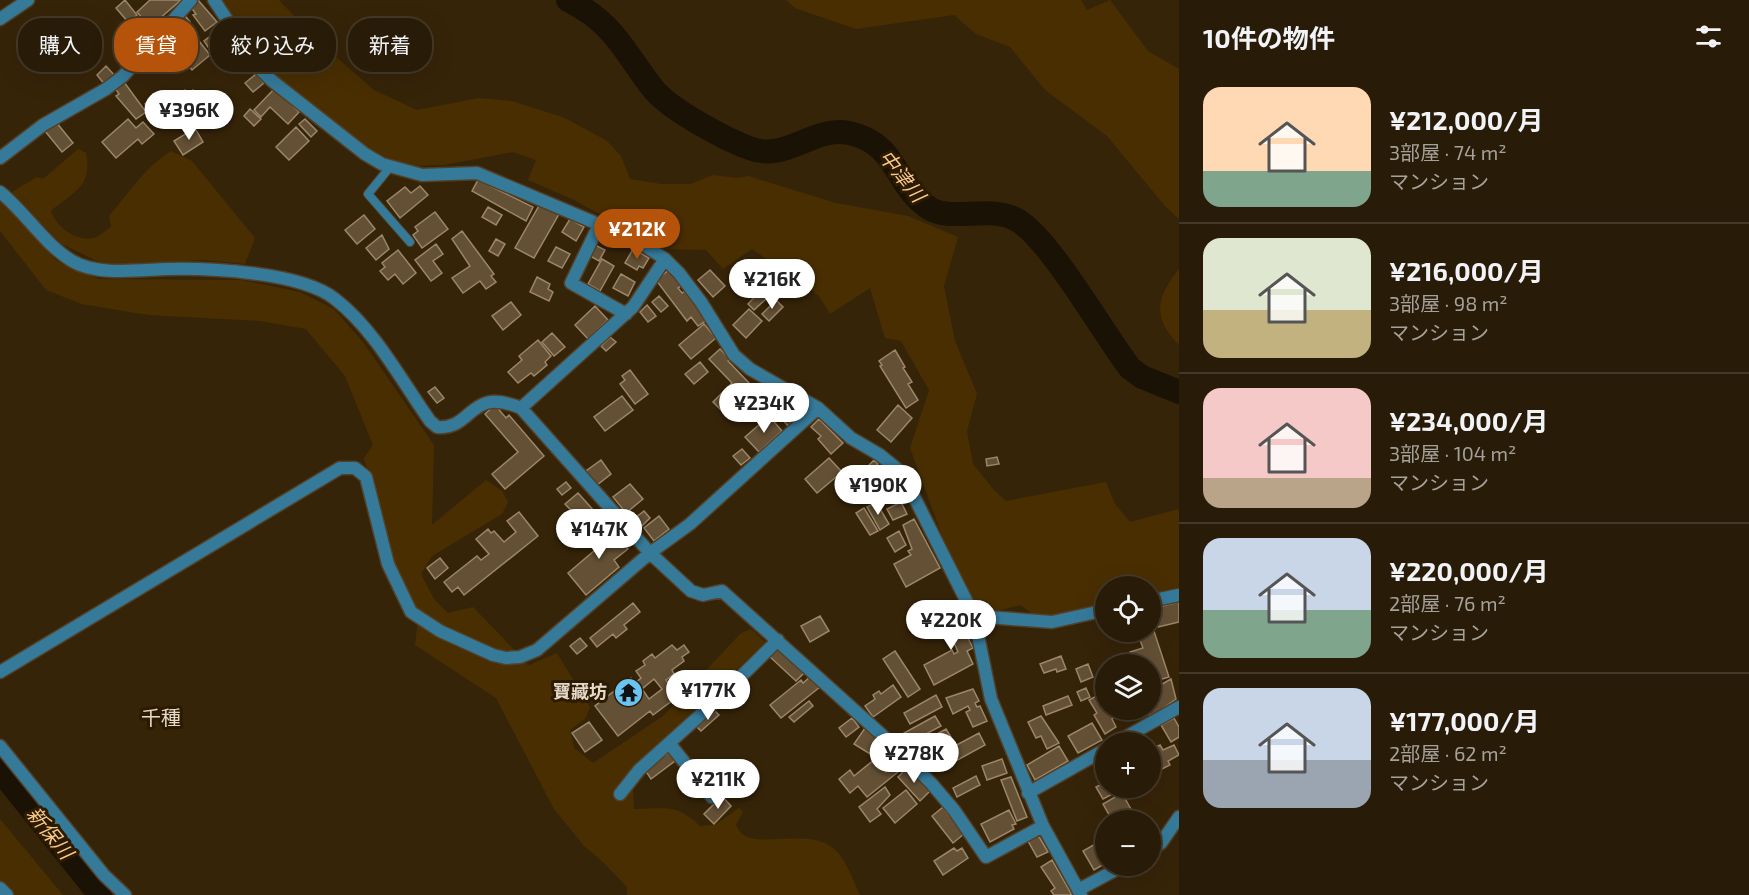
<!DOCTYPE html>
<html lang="ja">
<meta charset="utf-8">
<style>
:root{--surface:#281b07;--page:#302411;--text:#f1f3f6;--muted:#a5a19b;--line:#443928;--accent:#b45309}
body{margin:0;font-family:"Exo 2","Noto Sans JP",sans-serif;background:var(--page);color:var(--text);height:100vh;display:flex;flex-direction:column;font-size:22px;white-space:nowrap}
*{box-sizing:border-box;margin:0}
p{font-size:20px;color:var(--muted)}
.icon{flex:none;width:33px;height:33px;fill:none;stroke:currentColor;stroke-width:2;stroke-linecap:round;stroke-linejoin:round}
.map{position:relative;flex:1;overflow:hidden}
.sheet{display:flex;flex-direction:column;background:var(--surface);width:570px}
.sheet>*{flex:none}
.top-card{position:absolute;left:18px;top:18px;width:570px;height:54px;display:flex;gap:12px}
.controls{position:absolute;left:1095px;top:576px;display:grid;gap:12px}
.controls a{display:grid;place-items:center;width:66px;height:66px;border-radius:50%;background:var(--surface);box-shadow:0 6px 24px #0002,0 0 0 2px var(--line);font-size:30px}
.price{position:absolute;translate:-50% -51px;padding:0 14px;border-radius:21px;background:#fff;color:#222;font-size:20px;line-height:39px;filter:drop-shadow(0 2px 3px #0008)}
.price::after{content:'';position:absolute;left:50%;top:36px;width:18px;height:14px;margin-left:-9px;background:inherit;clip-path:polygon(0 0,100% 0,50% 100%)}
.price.selected{background:var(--accent);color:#fff}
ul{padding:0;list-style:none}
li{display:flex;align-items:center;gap:18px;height:150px;padding:0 24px}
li+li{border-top:2px solid var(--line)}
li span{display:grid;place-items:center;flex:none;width:168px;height:120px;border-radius:18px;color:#555}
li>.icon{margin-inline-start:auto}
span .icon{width:72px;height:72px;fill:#fffc;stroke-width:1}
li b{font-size:26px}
h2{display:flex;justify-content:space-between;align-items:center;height:72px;padding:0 24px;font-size:26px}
.tag{padding:0 21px;border-radius:24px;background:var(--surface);box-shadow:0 6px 24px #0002,0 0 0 2px var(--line);font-size:21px;line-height:54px}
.tag.selected{background:var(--accent);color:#fff}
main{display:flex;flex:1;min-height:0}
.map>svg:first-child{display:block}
.green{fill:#492e02}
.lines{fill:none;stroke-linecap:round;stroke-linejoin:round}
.river{stroke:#1b1206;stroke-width:24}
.building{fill:#645035;stroke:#9c8669;stroke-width:1.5;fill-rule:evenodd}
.service-casing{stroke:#524128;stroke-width:10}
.minor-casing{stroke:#524128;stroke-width:15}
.service{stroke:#367a9a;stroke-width:8}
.minor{stroke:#367a9a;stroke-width:12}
.labels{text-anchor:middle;stroke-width:6;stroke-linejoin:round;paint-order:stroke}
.poi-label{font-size:18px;font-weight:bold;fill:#e5d9ca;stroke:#2c1a01;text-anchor:end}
.water-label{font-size:20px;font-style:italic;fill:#f7c88a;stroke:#2c1a01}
.neighbourhood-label{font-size:20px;fill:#e5d9ca;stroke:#2c1a01}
</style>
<main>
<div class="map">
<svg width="1179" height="895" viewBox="0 0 1179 895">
<rect width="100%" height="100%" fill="#362409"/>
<path class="green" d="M222,0H279L319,42L374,90L417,110L479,98L512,101L565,118L607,141L621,156L630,179L661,184H691L713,175L739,178L748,176L836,203L908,216L958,237L944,286L955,341L977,394L967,431L973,464L994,490L1006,501L1106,482L1115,504L1130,522L1179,509V587L1151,594L1150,586H1106L1105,604L1050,616L1033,615L1021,605L991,612L973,601L943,538L910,448L929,390L901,341L885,338L870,288L830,314L819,296L752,249L723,269L706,250L663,249L574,200L528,180L536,160L513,152L444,165L411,166L377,154L310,106L270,71Z
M786,0H1081L1087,10L1110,0L1148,51L1179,69V219L1165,206L1107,136L1045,90L1010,47L976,34L954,15L856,29L795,8Z
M78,149L86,153C93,187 73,192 51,211C56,227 76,242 94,238C100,236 106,230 111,227L109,216C130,192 144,168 171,151L192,161L255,238L245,264L203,260L119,265L97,261L60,243L12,192L37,177L43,179Z
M0,200L57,261L99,279L242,280L300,292L334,309L363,342L434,445L432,525L486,480L502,491L508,502L502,514L432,556L421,574L434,599L448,613L473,607L529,665L557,653L590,707L585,719L570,730L574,748L593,763L663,716L741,633L751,629L765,642L638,765L633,790L634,809C666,809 676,803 700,826L715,825L739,808L743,812L736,824C745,858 812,820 839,854C848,865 854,882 860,895H627V887L603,862L584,846L554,809L496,698L415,645L419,611L397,576L364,458L373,445L345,376L306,329L260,321L148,315L82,304L46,290L0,231Z
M1179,269V345C1152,318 1156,297 1179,269Z
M0,819L63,895H0Z"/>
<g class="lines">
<path class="river" d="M568,0C577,5 587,10 595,17C620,36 635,67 655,91C673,111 726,140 752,149C787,161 814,126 849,133C898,143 895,187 929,208C950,222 986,206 1013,218C1046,231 1104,335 1130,368L1142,377L1179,392
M0,770L100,895"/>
</g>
<path class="building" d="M125,0L137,15L128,22L116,8Z
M150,0H181L150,27L137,12Z
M198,0L217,22L205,31L193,15L196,14L190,6Z
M183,13L190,22L180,30L173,21Z
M221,28L230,40L212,53L204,41Z
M199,41L210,55L192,70L178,52L187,45L189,48Z
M106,66L115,76L105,85L97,75Z
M256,74L264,83L253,92L245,83Z
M124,82L146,112L136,119L116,96L119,94L115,88Z
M275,88L299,112L288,124L270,107L261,117L254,110Z
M185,90L188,94L193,90L201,99L196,103L198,105L181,119L169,104Z
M158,94L173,115L160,124L145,104Z
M216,103L225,113L217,121L207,111Z
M250,109L261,119L254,126L244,116Z
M128,119L136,128L143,122L154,134L142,144L138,139L116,158L102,142Z
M305,119L317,131L311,137L299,124Z
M56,122L73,143L62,152L45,131Z
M296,127L309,141L289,160L276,147Z
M195,128L203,142L183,155L174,141Z
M478,180L533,207L526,221L472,191Z
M420,186L428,195L400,218L387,201L405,187L411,193Z
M540,204L559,214L534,258L515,248Z
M488,207L502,215L496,225L482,217Z
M435,212L448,229L422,248L413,235L418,231L415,227Z
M364,215L375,229L357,244L345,230Z
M570,219L584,227L576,241L562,232Z
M462,231L494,274L491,276L496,282L486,289L480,281L463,293L452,278L470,266L452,239Z
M382,235L389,249L376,260L366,248Z
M496,239L505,244L498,256L489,251Z
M436,244L443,254L433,261L442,273L431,281L415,260Z
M595,245L605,250L599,261L590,256Z
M556,247L570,254L562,268L548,261Z
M633,249L649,258L643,268L639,266L637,270L625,263Z
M398,250L416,273L403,284L395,274L388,280L380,271L385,267L382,263Z
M602,259L614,266L600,291L588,284Z
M743,266L761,286L749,297L731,278Z
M669,270L681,286L678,288L682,293L685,291L707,320L698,326L691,317L687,321L656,280Z
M710,270L725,286L713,297L698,280Z
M621,274L635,282L628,296L613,288Z
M537,277L550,284L548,289L553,292L549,301L530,292Z
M759,292L766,299L754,310L748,304Z
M659,296L668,306L661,312L652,302Z
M776,300L783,307L769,321L762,314Z
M511,302L521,315L503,330L492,316Z
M647,305L656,316L648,322L640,312Z
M595,306L608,320L588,339L575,325Z
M749,309L762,321L746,338L733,325Z
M704,324L716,338L691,359L679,345Z
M552,333L565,347L554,356L542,342Z
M610,337L616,342L606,351L601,346Z
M538,340L551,356L545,362L547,365L534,376L531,373L518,383L508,372L522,360L519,356Z
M720,349L730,359L728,361L752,386L726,415L713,402L732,383L709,359Z
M895,350L905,367L903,368L912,382L908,384L918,400L906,408L880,366L882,365L879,361Z
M700,362L708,372L694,384L685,374Z
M630,370L648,394L635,404L620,384L625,380L622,376Z
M435,387L444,398L437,403L428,392Z
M769,390L778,399L783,395L797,410L792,414L796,419L788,426L762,397Z
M622,396L633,410L605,431L594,417Z
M752,398L756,403L739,420L734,415Z
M495,405L506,418L509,415L544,456L505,489L492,474L518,452L485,414Z
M898,405L912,418L891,442L877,430Z
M769,416L782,431L759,452L745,437Z
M819,419L843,443L831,454L818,439L821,436L811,427Z
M742,449L750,458L741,465L733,456Z
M997,457L999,464L987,466L986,459Z
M829,458L842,472L817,493L805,479Z
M601,460L611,474L597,485L586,471Z
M874,460L878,464L864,477L861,473Z
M566,482L571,488L562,495L557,489Z
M630,484L643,499L626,513L613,497Z
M578,493L595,512L583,523L565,504Z
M876,502L889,524L880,530L867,507Z
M901,502L907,514L893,520L887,509Z
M864,508L878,531L870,535L856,513Z
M644,511L650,518L642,526L635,518Z
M519,512L538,536L464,595L458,587L452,592L444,582L477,556L481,560L489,554L476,539L488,529L491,533L494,531L504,542L516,532L507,521Z
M569,516L576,524L566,533L559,525Z
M659,516L669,529L654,541L644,528Z
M914,519L940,568L906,587L894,564L911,555L908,551L912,549L903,525Z
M605,522L628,549L614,560L619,567L586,595L568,573L595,550L599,555L604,550L590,534Z
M899,531L906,545L895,552L887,538Z
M440,558L448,568L435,579L427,568Z
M1179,602V622L1158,627L1154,608Z
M633,603L640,612L624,625L627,629L616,638L613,634L597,647L590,638Z
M951,605L973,648L967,651L973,664L934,685L924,665L952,650L954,654L958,652L940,611Z
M820,616L829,631L810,642L801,626Z
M1150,619L1169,677L1152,682L1150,664H1146L1145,659L1133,663L1130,652L1143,648L1137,632H1150Z
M580,638L587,646L577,654L570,646Z
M672,645L677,650L684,645L689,652L682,657L684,661L672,670L674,674L666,680L673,690L668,694L673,700L653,715L650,711L618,736L595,706L631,678L635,683L641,678L636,671L645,665L643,661L652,654L655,658ZM654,679L662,689L649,699L642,689Z
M776,645L805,672L796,681L768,655Z
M895,651L920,689L908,697L883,659Z
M1061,656L1066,669L1057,672L1056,669L1044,673L1040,664Z
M1088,664L1093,677L1081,682L1076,669Z
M811,676L820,687L781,718L770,705L801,680L803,683Z
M1171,679L1176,699L1151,717L1145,710H1150V691Z
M893,685L901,697L873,717L865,706L875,699L873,695L879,691L881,694Z
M1086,688L1090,697L1081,701L1077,692Z
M973,689L979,701L975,703L977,707L980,706L987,721L973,727L966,712L970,710L968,706L953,714L946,698Z
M1102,693L1106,699V710H1111L1115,717L1112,719L1116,727L1105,734L1094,715L1097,713L1089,700Z
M936,695L942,707L910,724L904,713Z
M1068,696L1072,705L1046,715L1043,706Z
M809,701L813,706L794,722L789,717Z
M715,711L719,715L701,731L697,727Z
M935,716L941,726L909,743L904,733Z
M1041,716L1059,743L1047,749L1041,736L1036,738L1028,722Z
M852,718L859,727L846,737L839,728Z
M1174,718L1179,727V737L1171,742L1161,725Z
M589,722L602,740L585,752L572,733Z
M1092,723L1102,740L1078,753L1068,736Z
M865,728L889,749L880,760L854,744Z
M946,729L952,739L919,756L913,747Z
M979,733L985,745L941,769L934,757Z
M1160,745L1163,750L1174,745L1179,755L1168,761L1170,765L1150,775V750Z
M1059,746L1068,761L1035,780L1027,765Z
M669,753L675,761L651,779L645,770Z
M875,759L886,772L893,766L898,772L867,797L858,786L850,793L839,779L850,770L854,776Z
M1002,759L1007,773L987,780L982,766Z
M711,763L727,786L717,794L709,783L706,785L697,772Z
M908,767L930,791L920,801L898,777Z
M976,776L980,785L957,797L953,788Z
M1011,777L1027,817L1017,821L1001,780Z
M1106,782V788H1118L1120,790L1103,799L1096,787Z
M885,787L890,795L877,809L881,814L870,822L859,807Z
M906,790L917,804L895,823L883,808Z
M1122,793L1137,820H1112L1103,804Z
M722,796L731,806L714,824L704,814Z
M943,807L964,834L953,843L932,816Z
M1009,810L1016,824L1012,825L1014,829L990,842L981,824Z
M1038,835L1048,852L1037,857L1028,841Z
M1104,839L1106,863L1094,870L1083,851Z
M954,848L957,851L962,848L968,858L943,875L934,861Z
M1052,860L1072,895H1054L1051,891L1055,888L1041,867Z"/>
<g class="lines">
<defs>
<path id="service" d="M390,167L368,194L410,242"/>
<path id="minor" d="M214,0L258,67L271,80L365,154L382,164L422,175L477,173L636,240L665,259L679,273L701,302L734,355L750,369L818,408L851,438L880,455L902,473L974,616L991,699L1043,826L1081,895
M0,19L28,0
M0,158L43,125L106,89L123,76L191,0
M0,192C25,212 44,244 72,261C97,276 139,270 167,269C209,268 301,272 335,299C375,330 401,380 430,421L437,427C474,430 468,386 521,408L633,307L665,259
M600,223L571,283L626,314
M521,408L650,553L691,591L703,595L722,591L882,735L931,783L954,810L986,857L1043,826
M1150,601L1179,595
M974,616L1052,622L1106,610
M0,672L340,468H355L366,477L388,564L411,612L440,631L493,655L506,658L520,657L537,650L650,553L690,524L818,408
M1117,742L1179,707
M669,743L712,797
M0,746L104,875L125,895
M1028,793L1106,749
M620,794L639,770L717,700L778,640
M1150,851L1161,843L1179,817
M0,888L7,895
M1078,890L1123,866"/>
</defs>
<use href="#service" class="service-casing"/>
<use href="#minor" class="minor-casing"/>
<use href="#service" class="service"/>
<use href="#minor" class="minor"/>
</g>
<defs>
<symbol id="temple-disc" viewBox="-11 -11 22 22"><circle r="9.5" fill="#69c4f1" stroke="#2c1a01"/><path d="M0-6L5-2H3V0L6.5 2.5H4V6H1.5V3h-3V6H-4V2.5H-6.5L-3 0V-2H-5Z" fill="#111"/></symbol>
</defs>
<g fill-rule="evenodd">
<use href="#temple-disc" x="612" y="676" width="33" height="33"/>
</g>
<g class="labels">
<g class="poi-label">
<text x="607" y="698">寶藏坊</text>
</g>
<g class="water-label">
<text transform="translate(902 176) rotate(51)" y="7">中津川</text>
<text transform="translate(50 833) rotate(51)" y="7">新保川</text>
</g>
<g class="neighbourhood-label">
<text x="161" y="725">千種</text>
</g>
</g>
</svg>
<div class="controls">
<a><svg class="icon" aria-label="locate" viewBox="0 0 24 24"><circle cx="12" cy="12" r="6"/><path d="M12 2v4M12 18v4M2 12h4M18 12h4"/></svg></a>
<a><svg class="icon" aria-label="layers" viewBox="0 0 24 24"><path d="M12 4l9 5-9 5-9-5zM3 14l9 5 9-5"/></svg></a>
<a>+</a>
<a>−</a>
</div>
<b class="price" style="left:189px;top:141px">¥396K</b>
<b class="price selected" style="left:637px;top:260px">¥212K</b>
<b class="price" style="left:772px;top:310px">¥216K</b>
<b class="price" style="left:764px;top:434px">¥234K</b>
<b class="price" style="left:878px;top:516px">¥190K</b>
<b class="price" style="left:599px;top:560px">¥147K</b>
<b class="price" style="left:951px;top:651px">¥220K</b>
<b class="price" style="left:708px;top:721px">¥177K</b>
<b class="price" style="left:914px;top:784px">¥278K</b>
<b class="price" style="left:718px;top:810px">¥211K</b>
<div class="top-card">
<a class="tag">購入</a>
<a class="tag selected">賃貸</a>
<a class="tag">絞り込み</a>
<a class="tag">新着</a>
</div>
</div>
<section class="sheet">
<h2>10件の物件<svg class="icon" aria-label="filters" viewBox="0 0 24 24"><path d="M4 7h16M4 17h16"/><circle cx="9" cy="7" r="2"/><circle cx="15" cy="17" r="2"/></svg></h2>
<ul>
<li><span style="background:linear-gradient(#ffd9b3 70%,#7fa58c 0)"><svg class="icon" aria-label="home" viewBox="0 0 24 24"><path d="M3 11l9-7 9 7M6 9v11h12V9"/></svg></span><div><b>¥212,000/月</b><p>3部屋 · 74 m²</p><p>マンション</p></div></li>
<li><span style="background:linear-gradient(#dfe7d0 60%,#c2b280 0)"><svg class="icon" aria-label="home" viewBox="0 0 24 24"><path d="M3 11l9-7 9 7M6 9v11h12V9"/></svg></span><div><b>¥216,000/月</b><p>3部屋 · 98 m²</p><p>マンション</p></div></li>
<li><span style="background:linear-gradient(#f6c9c9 75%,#b9a48a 0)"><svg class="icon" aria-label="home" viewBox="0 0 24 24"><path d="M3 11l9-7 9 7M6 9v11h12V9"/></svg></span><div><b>¥234,000/月</b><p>3部屋 · 104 m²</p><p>マンション</p></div></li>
<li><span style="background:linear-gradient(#c9d6e8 60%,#7fa58c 0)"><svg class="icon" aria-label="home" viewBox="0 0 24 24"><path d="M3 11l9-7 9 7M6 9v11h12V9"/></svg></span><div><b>¥220,000/月</b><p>2部屋 · 76 m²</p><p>マンション</p></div></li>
<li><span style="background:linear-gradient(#c9d6e8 60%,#9aa5b1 0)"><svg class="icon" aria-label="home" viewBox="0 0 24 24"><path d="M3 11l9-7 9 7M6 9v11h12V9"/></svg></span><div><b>¥177,000/月</b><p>2部屋 · 62 m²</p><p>マンション</p></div></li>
</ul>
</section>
</main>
